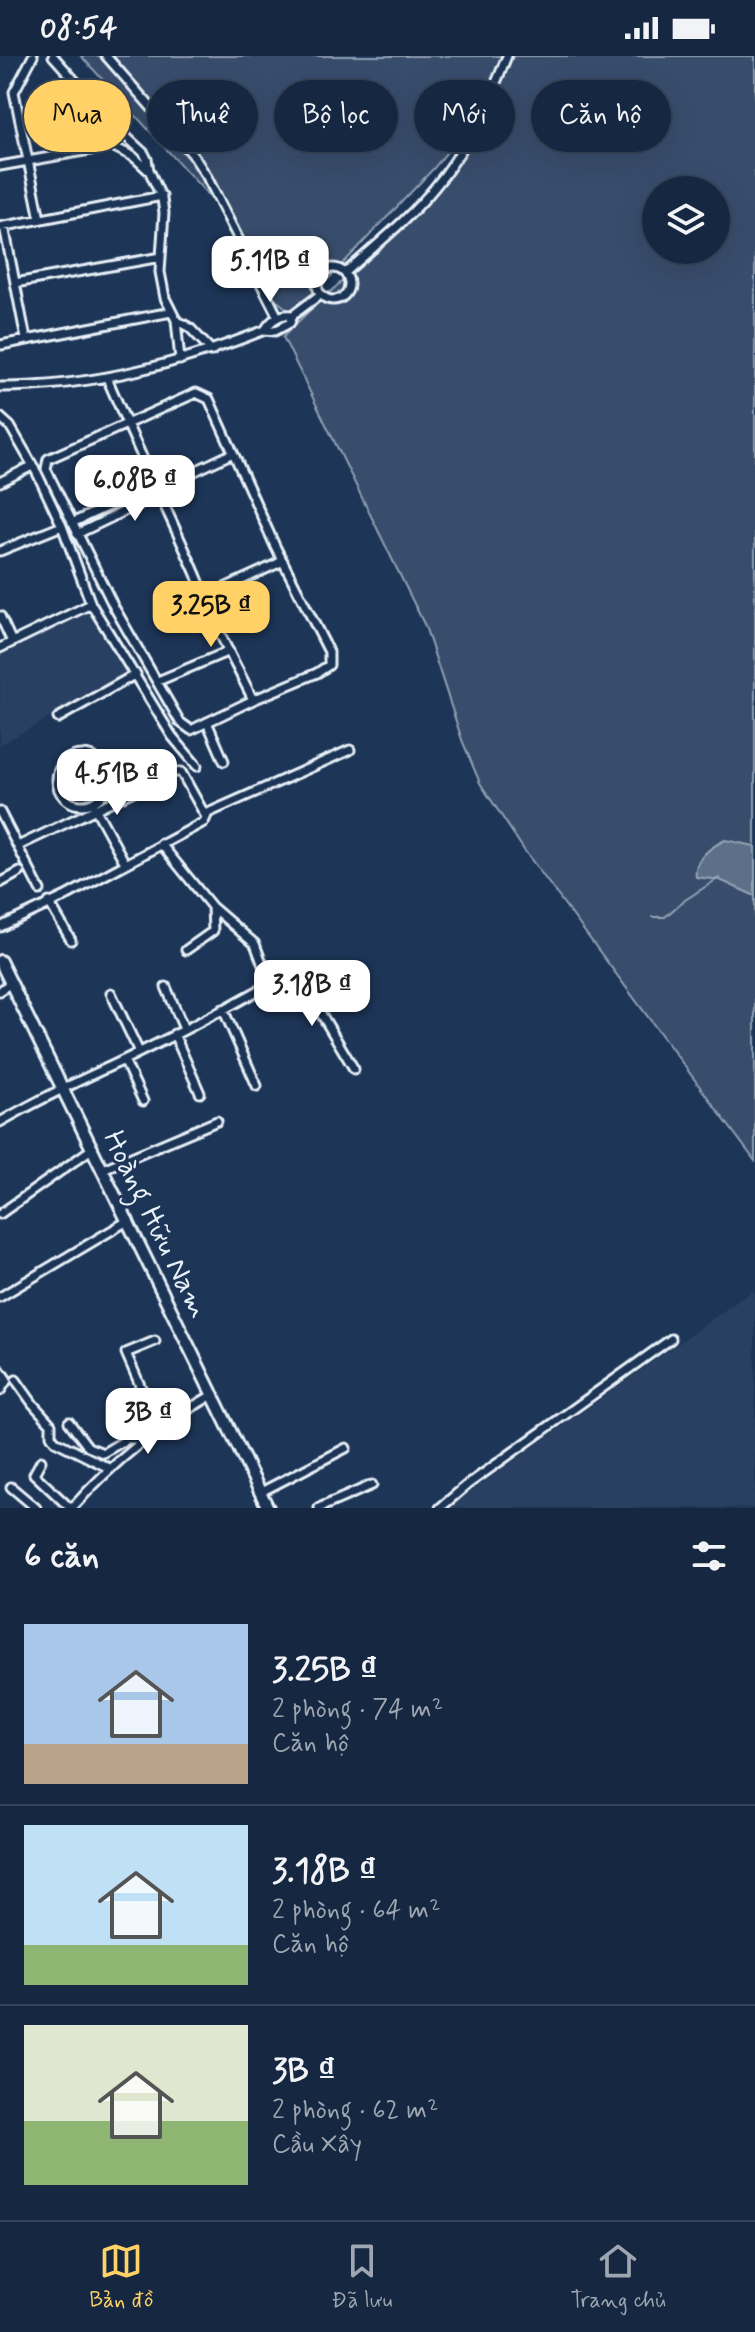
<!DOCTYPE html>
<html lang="vi">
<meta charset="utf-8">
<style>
:root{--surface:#162841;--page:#1f3048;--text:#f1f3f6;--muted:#9ea6b1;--line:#35445a;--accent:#ffd166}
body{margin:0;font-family:Mynerve,sans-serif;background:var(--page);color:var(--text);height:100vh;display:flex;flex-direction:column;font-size:30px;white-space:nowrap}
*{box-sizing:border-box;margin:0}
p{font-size:26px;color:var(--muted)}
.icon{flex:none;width:44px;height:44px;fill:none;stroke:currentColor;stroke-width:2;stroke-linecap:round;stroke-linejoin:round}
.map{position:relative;height:1452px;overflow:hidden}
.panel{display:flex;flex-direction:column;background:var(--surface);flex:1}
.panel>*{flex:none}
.hud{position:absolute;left:24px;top:24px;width:708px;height:72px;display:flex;gap:16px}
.tools{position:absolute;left:642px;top:120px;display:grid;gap:16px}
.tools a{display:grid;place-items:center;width:88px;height:88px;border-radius:50%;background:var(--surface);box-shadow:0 8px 32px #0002,0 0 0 2px var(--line);font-size:40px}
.price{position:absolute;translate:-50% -68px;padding:0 18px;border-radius:16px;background:#fff;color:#222;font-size:26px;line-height:52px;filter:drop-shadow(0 2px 4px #0008)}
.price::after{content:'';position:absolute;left:50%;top:48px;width:24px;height:18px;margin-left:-12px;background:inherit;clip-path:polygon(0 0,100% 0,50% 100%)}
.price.active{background:var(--accent);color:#111}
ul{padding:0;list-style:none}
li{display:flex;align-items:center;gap:24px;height:200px;padding:0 24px}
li+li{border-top:2px solid var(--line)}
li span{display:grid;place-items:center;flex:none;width:224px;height:160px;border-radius:0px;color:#555}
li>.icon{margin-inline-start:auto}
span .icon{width:96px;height:96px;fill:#fffc;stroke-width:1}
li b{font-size:34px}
h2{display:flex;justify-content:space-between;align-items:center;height:96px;padding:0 24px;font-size:34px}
.chip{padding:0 28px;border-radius:36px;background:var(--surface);box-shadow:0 8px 32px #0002,0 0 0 2px var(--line);font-size:28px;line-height:72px}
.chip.active{background:var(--accent);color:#111}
.status{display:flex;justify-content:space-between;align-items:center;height:56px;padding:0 40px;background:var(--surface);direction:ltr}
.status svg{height:22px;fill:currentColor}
.menu{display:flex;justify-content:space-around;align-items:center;height:112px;border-top:2px solid var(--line);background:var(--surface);font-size:22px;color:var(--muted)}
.menu a{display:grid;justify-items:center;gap:4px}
.menu .active{color:var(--accent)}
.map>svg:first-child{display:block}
.built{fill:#2a4162}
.green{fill:#374d6c;stroke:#909fb2;stroke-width:2;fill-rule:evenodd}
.water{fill:#5d7089;stroke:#95a4b5;stroke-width:2}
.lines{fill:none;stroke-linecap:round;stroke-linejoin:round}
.stream{stroke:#95a4b5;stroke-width:2}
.minor-casing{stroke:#e8f1f8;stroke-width:13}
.secondary-casing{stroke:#e8f1f8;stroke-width:16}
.minor{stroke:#1d3557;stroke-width:7}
.secondary{stroke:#1d3557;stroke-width:10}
.labels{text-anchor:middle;stroke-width:6;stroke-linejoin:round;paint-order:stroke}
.street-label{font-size:30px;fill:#e8f1f8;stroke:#1d3557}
</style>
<div class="status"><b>08:54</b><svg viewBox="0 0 49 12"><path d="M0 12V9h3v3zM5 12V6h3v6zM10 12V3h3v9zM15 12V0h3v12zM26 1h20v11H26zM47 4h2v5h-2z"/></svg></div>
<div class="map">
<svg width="755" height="1452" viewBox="0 0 755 1452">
<rect width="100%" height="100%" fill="#1d3557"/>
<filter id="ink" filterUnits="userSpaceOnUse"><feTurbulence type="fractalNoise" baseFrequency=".0125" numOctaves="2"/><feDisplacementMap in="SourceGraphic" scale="16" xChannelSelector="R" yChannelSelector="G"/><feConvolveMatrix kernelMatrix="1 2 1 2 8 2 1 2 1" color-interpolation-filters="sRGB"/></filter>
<g filter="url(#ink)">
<path class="built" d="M88,557L126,619L0,689V598Z
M753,1234L755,1237V1452H448Z"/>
<path class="green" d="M81,0H503L484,50L434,112L294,259L269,238L212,143Z
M513,0H755V1105L524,794L480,727L462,684L425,570L283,281C332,229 392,188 437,133C470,93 491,46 513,0ZM656,134H716V194H656Z"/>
<path class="water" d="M725,784L755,790V840L720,824L696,821C692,804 711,791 725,784Z"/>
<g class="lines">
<path class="stream" d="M653,861H665L682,846L719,822"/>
<defs>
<path id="minor" d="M33,0L14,36L40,163
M53,0L120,75L144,97L147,103L149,114L162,143L164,157L160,216L165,242L176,264L180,304
M106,0L193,99L207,121L278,261
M0,110L112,90L134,101L148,114
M4,170L26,283
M0,171L162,140
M317 228a16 16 0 1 1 32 0a16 16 0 1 1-32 0Z
M345,217C375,190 409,163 435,131C467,93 489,46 507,0
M15,227L161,201
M176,264L190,272L212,295
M265,274C271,264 280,257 293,259
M1,289L171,256
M107,322C133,383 162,443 189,503C199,523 206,545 215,566C226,593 241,618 253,644L191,674L180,666L114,551L46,413L48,403L196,337L209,343L275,490L329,596V609L317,617L253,644
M0,331C92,331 179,308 265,274L275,275L290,267L293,259L321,238
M0,361L10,370L37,417L62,470L91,548L172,680L197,710
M0,426L32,410
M72,467L155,428L172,426
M77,478L160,438L172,426L233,397
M0,495L62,470
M205,541L283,505
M0,560L12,586
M0,592L91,548
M158,625L229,595
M58,662L136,618
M207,666L224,705
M57 724a25 25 0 1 1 50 0a25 25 0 1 1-50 0Z
M95,752L125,807
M0,756L40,834
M161,788L212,851L213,875L186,894
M18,790L174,716H181L206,761
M0,827L20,816
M49,846L71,884
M212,851L255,888L270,928
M0,871L64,841L204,766L208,757L350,694
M166,931L184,973
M0,935L10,927
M111,937L139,996
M223,953L257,1030
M174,978L200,1037
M124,1004L143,1045
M0,1066C41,1042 83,1023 126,1003C182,976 237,947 289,917L298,919L354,1013
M103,1113L217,1065
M0,1158L93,1092
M0,1241L129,1164
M155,1285L126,1297L159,1373
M0,1314L7,1324L0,1335
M16,1324L33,1348L51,1368V1379L55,1385L109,1412
M69,1366L88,1391L103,1397L127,1383H145
M41,1405L34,1418L70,1452
M11,1431L36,1452
M261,1436L346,1392
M72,1452C116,1403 157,1371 214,1338
M319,1452L372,1429
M440,1452L467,1429L671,1283"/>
<path id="secondary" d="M0,905L268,1452"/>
</defs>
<use href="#minor" class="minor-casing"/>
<use href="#secondary" class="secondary-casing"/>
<use href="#minor" class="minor"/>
<use href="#secondary" class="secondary"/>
</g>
</g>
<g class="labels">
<g class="street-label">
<text transform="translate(157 1168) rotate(64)" y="10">Hoàng Hữu Nam</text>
</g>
</g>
</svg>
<div class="tools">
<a><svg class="icon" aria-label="layers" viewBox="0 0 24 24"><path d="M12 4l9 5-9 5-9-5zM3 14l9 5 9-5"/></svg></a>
</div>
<b class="price" style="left:270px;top:248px">5.11B ₫</b>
<b class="price" style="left:135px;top:467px">6.08B ₫</b>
<b class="price active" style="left:211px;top:593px">3.25B ₫</b>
<b class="price" style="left:117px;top:761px">4.51B ₫</b>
<b class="price" style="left:312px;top:972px">3.18B ₫</b>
<b class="price" style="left:148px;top:1400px">3B ₫</b>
<div class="hud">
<a class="chip active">Mua</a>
<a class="chip">Thuê</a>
<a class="chip">Bộ lọc</a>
<a class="chip">Mới</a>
<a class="chip">Căn hộ</a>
</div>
</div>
<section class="panel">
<h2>6 căn<svg class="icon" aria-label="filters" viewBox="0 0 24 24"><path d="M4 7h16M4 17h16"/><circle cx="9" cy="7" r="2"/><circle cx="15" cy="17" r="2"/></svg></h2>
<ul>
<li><span style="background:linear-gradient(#a9c7e8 75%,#b9a48a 0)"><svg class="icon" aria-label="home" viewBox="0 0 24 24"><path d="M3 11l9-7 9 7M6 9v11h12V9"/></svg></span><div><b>3.25B ₫</b><p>2 phòng · 74 m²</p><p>Căn hộ</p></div></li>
<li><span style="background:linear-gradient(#bfe0f5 75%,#8fb573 0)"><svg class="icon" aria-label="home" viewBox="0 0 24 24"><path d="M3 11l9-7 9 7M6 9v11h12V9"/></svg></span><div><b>3.18B ₫</b><p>2 phòng · 64 m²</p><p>Căn hộ</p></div></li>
<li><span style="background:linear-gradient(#dfe7d0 60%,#8fb573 0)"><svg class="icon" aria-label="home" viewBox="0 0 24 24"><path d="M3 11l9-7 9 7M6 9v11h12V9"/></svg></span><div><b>3B ₫</b><p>2 phòng · 62 m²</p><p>Cầu Xây</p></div></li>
</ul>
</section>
<nav class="menu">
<a class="active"><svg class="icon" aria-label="map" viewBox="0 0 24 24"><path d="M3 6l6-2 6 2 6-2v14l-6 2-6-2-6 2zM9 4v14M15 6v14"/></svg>Bản đồ</a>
<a><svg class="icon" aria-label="saved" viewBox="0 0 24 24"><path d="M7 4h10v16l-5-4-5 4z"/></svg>Đã lưu</a>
<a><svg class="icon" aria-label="home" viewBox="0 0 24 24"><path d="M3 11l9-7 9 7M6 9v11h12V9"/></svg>Trang chủ</a>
</nav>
